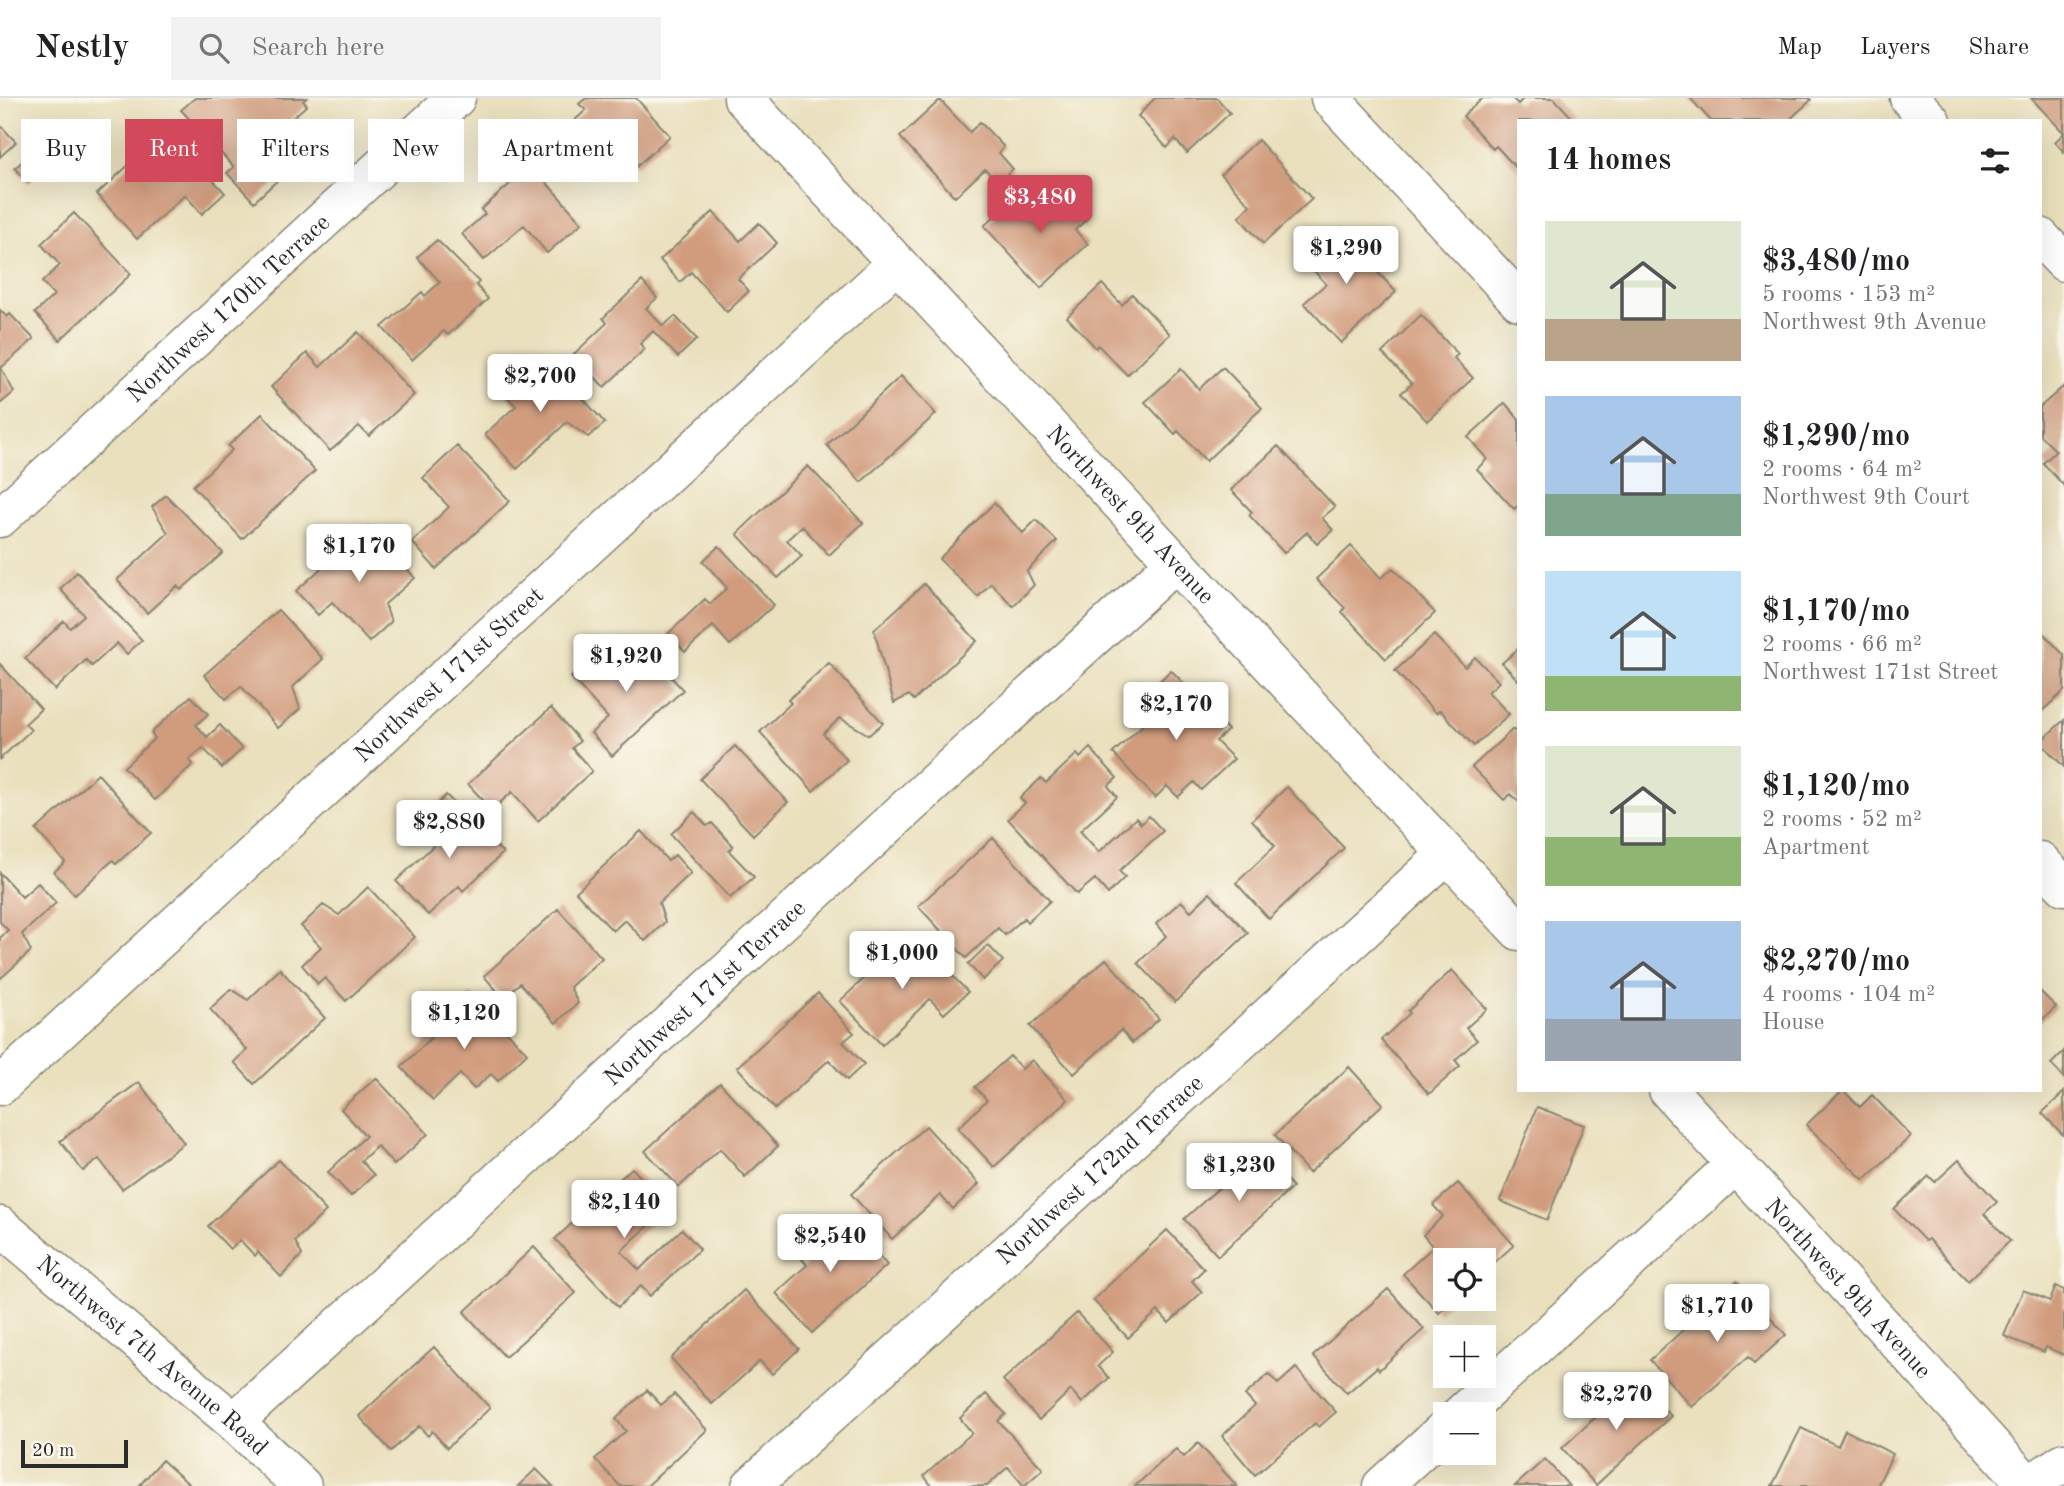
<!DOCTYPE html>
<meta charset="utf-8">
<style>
:root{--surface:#fff;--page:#f2f2f2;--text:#202124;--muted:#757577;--line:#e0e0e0;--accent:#d1495b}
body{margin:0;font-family:"Old Standard TT",serif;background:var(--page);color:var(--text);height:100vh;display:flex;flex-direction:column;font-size:26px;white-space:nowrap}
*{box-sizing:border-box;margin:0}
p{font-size:23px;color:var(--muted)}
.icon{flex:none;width:38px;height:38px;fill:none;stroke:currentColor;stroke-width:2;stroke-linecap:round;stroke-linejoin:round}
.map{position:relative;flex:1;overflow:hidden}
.side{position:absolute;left:1517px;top:21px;width:525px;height:973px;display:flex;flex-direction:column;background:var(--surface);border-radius:0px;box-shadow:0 7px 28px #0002}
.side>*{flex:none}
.guide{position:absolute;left:21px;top:21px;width:665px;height:63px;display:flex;gap:14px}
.fabs{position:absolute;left:1433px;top:1150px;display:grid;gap:14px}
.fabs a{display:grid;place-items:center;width:63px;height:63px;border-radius:0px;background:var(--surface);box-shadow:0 7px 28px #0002;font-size:35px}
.scale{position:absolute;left:21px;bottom:18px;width:107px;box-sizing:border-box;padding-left:7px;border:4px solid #2b2b2b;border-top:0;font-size:19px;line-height:24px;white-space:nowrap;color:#2b2b2b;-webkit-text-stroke:5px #fbf7ec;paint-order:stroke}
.price{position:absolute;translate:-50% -60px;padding:0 16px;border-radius:7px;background:#fff;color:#222;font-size:23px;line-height:46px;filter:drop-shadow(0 2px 4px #0008)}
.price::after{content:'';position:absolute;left:50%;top:42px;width:21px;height:16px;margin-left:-10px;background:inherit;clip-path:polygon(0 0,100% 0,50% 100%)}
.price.current{background:var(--accent);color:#fff}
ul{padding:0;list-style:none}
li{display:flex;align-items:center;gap:21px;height:175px;padding:0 28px}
li span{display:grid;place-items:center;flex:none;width:196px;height:140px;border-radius:0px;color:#555}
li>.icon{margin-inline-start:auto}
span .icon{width:84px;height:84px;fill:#fffc;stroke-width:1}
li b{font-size:30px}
h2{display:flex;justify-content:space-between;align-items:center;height:84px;padding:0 28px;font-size:30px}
.pill{padding:0 24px;border-radius:0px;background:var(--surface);box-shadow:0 7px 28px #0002;font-size:24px;line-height:63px}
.pill.current{background:var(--accent);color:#fff}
header{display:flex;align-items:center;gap:42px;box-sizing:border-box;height:98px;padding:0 35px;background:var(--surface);border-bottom:2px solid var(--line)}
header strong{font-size:33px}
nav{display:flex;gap:38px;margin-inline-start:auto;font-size:24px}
.search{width:490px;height:63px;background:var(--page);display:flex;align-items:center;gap:18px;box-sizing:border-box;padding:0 24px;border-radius:0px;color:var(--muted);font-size:26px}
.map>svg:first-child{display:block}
.building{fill:#d19c7e}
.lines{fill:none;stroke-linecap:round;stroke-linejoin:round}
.minor-casing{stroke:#8a8674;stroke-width:41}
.minor{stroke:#fff;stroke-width:38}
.labels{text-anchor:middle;stroke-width:7;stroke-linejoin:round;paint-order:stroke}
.street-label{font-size:24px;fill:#2b2b2b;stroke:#fbf7ec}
</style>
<header>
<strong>Nestly</strong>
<div class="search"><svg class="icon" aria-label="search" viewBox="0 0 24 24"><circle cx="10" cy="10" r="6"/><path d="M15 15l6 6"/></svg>Search here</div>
<nav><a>Map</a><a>Layers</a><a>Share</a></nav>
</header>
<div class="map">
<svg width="2064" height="1388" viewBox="0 0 2064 1388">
<rect width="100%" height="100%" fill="#fbf7ec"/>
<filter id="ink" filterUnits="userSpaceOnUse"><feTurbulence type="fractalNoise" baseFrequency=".0143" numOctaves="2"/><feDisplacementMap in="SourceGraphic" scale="14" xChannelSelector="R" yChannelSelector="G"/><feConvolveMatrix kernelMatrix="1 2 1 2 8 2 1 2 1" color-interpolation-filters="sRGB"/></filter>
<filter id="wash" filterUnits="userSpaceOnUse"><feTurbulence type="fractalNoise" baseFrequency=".00686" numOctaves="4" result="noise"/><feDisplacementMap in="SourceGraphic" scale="28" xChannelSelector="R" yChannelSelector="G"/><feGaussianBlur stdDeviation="1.57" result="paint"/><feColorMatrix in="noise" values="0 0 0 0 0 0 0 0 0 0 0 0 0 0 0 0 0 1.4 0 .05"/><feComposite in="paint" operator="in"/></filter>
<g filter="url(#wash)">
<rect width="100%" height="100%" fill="#eae0bd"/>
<g id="blocks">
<path class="building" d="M195,0H307L303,3L307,7L277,34L281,39L260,57L280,80L254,104L227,75L234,69L181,12Z
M586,0H636L670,38L636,69L607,37L581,60L560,36L586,12L579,6Z
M1155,0H1217L1230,15L1187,55L1175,41L1167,50L1138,18Z
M1483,0H1512L1518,6L1524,0H1554L1575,23H1519V73L1496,48L1493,51L1463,18Z
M1690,0H1809L1811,2L1788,23H1711Z
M2031,0H2064V35Z
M940,2L970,34L980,24L1004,49L999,55L1013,71L998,85L985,71L955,99L900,39Z
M0,27L16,44L0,59Z
M62,30L75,44L57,61L43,47Z
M2064,35V54L2055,44Z
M156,42L177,65L188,55L225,95L202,116L185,97L137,141L97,96Z
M1258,42L1312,101L1263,146L1239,119L1250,107L1221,76Z
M32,55L45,70L28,85L15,70Z
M531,67L582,125L547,155L524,127L484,162L462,136L485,116L481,112Z
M1021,93L1041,114L1063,94L1088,120L1075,132L1088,146L1041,190L984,128Z
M713,114L740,143L759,125L777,145L738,181L749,193L727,214L691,174L680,184L660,162Z
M74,115L131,176L60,242L35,215L54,197L42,184L60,167L41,146Z
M1343,129L1373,161L1369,165L1396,194L1341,245L1304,205L1326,186L1305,163Z
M437,142L479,184L476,187L488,201L448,237L444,233L412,262L382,229L422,194L425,198L440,184L417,159Z
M642,183L657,200L646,210L663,228L675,218L697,241L678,259L653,233L640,246L645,251L604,289L574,256L607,225L603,220Z
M1102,186L1122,207L1132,196L1170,236L1127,277L1098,247L1096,250L1067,219Z
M0,212L7,219L10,216L34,241L1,270L14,294L0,306Z
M1421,217L1458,256L1454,260L1473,280L1427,323L1401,295L1412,286L1382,255Z
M358,234L414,297L369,338L359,328L330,353L271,289L307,255L320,269Z
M552,266L605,325L588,339L567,324L517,371L485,336L516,308L502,293L529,269L538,278Z
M1223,269L1262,310L1206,363L1178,333L1175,336L1145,304L1181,271L1199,291Z
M901,278L936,316L861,384L827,347Z
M2064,288V388L2043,365L2056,353L2040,337V309Z
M1505,305L1519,321V407L1514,411L1477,371L1487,361L1468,339Z
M262,316L315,373L242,441L193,388L232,352L228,348Z
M457,348L510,403L436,471L412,444L449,409L423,380Z
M1278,348L1335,409L1322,420L1333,432L1317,446L1307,434L1284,455L1249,417L1252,414L1231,392Z
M808,368L863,425L829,457L802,428L787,442L802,458L778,480L737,436Z
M166,397L223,455L181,492L177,488L147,515L117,482L168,435L152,409Z
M994,405L1023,435L1036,422L1057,443L1027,473L1034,487L1013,508L991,485L978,499L939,461Z
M368,428L415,480L385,506L391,524L369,544L332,504L318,517L296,493Z
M719,448L774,507L730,547L713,528L685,554L668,536L705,501L710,506L727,490L703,463Z
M1351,448L1381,480L1393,470L1435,515L1386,561L1342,514L1345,510L1316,481Z
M77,474L142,542L127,556L117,545L92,568L86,562L55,592L25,560L64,523L70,530L84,517L60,491Z
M924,486L977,543L914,602L909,597L894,605L874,532Z
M278,512L323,561L293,589L300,611L278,630L241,588L226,601L204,577Z
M2040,532L2064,557V593L2040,615Z
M1434,537L1465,569L1475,559L1499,584L1488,594L1509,616L1474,648L1440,612L1436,615L1395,573Z
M637,542L683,592L612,658L591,635L608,620L571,579L596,556L608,569Z
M1519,550V583L1502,565Z
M829,565L883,625L869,637L840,620L823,636L847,662L813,693L760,634L791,605L788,602Z
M0,566L41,611L25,626L31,632L0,661Z
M1171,572L1228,632L1216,643L1234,661L1201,692L1194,684L1178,699L1167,688L1155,700L1113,655L1160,611L1146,596Z
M191,598L208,616L196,627L207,639L220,627L242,651L222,670L203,650L189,662L193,666L155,702L124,669L155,640L151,635Z
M551,610L580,643L572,650L592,673L538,723L512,694L492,712L468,686Z
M2064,622V669L2040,644Z
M1513,631L1519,637V704L1511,696L1504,702L1472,669Z
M735,648L788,704L753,737L700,681Z
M1090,650L1117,680L1108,688L1117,699L1080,733L1099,754L1136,720L1141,726L1149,718L1163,733L1119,773L1125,779L1108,796L1095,781L1077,796L1008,721L1025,705L1020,700L1041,680L1046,685L1077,656L1080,660Z
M98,676L151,735L116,766L113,762L75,797L54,774L65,764L36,732Z
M1287,689L1344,750L1269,821L1236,785L1275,748L1252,722Z
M446,697L503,755L463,793L459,788L428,817L396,783L449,733L432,712Z
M694,714L707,728L712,725L733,748L729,753L754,779L730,800L671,736Z
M641,733L668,763L675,757L691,775L659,805L665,824L645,843L625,822L613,833L576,794Z
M993,740L1050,803L1027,824L1024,820L1005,837L998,830L966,860L918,808Z
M0,775L22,799L38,785L56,805L22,836L31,853L0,881V840L8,832L0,824Z
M368,789L415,839L346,903L325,880L318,886L302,867L321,849L301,828L323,807L339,817Z
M1210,795L1248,835L1175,904L1138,865L1166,838L1156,826L1181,803L1191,813Z
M558,811L602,860L570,889L578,905L556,925L520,885L503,900L484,878Z
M916,840L968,894L944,916L930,901L882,947L840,903L883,863L887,867Z
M988,847L1003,863L983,882L968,866Z
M1106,861L1159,921L1132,945L1121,932L1074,976L1030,928Z
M280,871L325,920L254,986L234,964L247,952L210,911L231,891L248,902Z
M1452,872L1487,911L1466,930L1477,942L1455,962L1460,968L1429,996L1381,942L1410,915L1408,913Z
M2040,893L2056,909L2040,924Z
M818,895L854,935L843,944L864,966L847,982L829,962L775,1011L737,969Z
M471,896L527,955L498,983L491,976L474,991L460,976L433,1002L401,969L432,939L430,936Z
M2064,953V980L2051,966Z
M1010,958L1022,971L1032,962L1068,1002L994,1069L958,1030L987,1002L975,989Z
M1349,969L1383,1006L1309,1075L1275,1037Z
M376,980L428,1036L394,1067L377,1048L361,1063L374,1077L351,1098L328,1074L366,1038L341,1011Z
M139,984L184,1045L122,1091L99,1061L83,1073L60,1043Z
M720,985L778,1048L745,1079L720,1051L679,1089L645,1053Z
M1843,992L1860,1009L1872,997L1911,1038L1864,1082L1806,1027Z
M2064,994V1038L2042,1015Z
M1537,1009L1584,1027L1547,1122L1500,1103Z
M926,1028L979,1086L953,1111L940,1097L892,1141L851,1096Z
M1260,1053L1293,1089L1218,1158L1184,1121Z
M279,1062L326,1113L295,1143L302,1157L281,1179L258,1154L255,1158L240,1142L230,1151L208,1128Z
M1959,1062L1997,1104L1984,1116L2010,1143L1968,1183L1928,1141L1925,1143L1894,1111L1929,1078L1935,1084Z
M632,1070L669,1109L621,1153L639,1172L682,1131L700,1151L650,1198L641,1188L618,1209L555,1141Z
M1458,1085L1514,1147L1484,1174V1162H1446V1200H1455L1439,1215L1403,1176L1433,1149L1423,1137L1443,1118L1433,1107Z
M845,1120L887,1167L812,1235L776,1195L807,1167L796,1154L820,1133L825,1138Z
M1167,1132L1204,1171L1192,1183L1202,1194L1169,1225L1158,1213L1128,1240L1093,1202Z
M534,1149L576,1195L505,1259L464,1214Z
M1737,1183L1786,1237L1754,1266L1748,1259L1692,1309L1650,1262Z
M2056,1188L2064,1192V1257L2046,1249L2044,1254L2004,1238L2023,1192L2050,1203Z
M1388,1191L1424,1231L1379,1272L1377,1269L1347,1295L1313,1258Z
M744,1192L799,1251L772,1276L760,1263L712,1306L671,1260Z
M1077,1215L1113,1254L1098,1268L1109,1280L1082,1305L1071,1292L1039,1322L1003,1282Z
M434,1249L490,1310L447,1350L432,1333L428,1338L419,1328L391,1353L359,1318Z
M1296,1270L1336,1314L1319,1329L1315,1325L1255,1377L1222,1338L1255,1308L1245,1297L1269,1276L1278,1286Z
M1637,1281L1671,1318L1596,1387L1562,1350Z
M647,1292L661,1307L674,1296L707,1332L647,1388H620L595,1361L626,1333L616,1321Z
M986,1296L1006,1316L998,1323L1043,1371L1024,1388L1008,1369L987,1388H932L924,1378L972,1335L960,1320Z
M1801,1330L1838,1348L1845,1332L1893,1356L1877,1388H1772Z
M1198,1345L1237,1388H1135L1176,1351L1184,1359Z
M1545,1361L1569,1388H1515Z
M162,1362L182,1380L191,1388H139Z
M536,1371L553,1388H518Z"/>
</g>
</g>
<g filter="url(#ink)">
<use href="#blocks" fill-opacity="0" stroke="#8a8674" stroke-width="2"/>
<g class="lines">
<defs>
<g id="minor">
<path id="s1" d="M743,0L1519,833"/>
<path d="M1330,0L1519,203"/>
<path d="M1909,0L1931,23"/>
<path d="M2040,139L2064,164"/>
<path id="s2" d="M0,420L456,0"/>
<path d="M2040,763L2064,788"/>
<path id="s3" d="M0,988L897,165"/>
<path id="s4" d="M1668,992L2029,1388"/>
<path id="s5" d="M0,1128L234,1324L302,1388"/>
<path d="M1461,1316L1736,1066"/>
<path id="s6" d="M234,1324L1176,464"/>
<path id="s7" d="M751,1388L1447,756"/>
<path d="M1382,1388L1446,1330"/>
<path d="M2028,1388L2064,1364"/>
</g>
</defs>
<use href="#minor" class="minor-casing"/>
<use href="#minor" class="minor"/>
</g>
</g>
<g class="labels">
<g class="street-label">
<text dy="8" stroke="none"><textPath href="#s2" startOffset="310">Northwest 170th Terrace</textPath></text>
<text dy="8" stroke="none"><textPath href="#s1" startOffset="569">Northwest 9th Avenue</textPath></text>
<text dy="8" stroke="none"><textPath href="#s3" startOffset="609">Northwest 171st Street</textPath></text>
<text dy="8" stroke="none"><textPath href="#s6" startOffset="637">Northwest 171st Terrace</textPath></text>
<text dy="8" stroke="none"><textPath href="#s7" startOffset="471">Northwest 172nd Terrace</textPath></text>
<text dy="8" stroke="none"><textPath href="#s4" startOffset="268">Northwest 9th Avenue</textPath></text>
<text dy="8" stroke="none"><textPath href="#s5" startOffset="200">Northwest 7th Avenue Road</textPath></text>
</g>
</g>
</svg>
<div class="fabs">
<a><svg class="icon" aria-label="locate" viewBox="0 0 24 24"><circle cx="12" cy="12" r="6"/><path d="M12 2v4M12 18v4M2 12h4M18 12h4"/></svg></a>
<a>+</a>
<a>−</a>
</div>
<div class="scale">20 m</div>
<b class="price current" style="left:1040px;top:137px">$3,480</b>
<b class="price" style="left:1346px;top:188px">$1,290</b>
<b class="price" style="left:540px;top:316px">$2,700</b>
<b class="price" style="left:359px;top:486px">$1,170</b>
<b class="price" style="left:626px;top:596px">$1,920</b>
<b class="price" style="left:1176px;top:644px">$2,170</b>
<b class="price" style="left:449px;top:762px">$2,880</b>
<b class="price" style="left:902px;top:893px">$1,000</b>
<b class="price" style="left:464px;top:953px">$1,120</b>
<b class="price" style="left:1239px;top:1105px">$1,230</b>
<b class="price" style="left:624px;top:1142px">$2,140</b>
<b class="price" style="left:830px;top:1176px">$2,540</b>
<b class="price" style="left:1717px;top:1246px">$1,710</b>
<b class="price" style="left:1616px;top:1334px">$2,270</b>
<div class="guide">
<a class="pill">Buy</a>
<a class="pill current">Rent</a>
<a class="pill">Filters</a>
<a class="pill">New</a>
<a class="pill">Apartment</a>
</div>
<section class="side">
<h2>14 homes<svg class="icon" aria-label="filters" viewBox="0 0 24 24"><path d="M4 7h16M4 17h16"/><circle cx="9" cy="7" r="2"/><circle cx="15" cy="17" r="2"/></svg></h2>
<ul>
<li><span style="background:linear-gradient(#dfe7d0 70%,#b9a48a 0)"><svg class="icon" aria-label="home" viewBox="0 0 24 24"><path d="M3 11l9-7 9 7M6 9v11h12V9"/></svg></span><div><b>$3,480/mo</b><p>5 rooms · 153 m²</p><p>Northwest 9th Avenue</p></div></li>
<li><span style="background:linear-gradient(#a9c7e8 70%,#7fa58c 0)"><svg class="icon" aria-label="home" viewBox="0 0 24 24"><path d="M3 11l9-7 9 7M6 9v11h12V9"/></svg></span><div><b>$1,290/mo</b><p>2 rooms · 64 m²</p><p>Northwest 9th Court</p></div></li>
<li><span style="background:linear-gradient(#bfe0f5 75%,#8fb573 0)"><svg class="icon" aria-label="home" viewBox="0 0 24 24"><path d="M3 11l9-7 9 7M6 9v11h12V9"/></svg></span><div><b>$1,170/mo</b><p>2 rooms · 66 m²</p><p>Northwest 171st Street</p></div></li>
<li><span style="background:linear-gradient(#dfe7d0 65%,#8fb573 0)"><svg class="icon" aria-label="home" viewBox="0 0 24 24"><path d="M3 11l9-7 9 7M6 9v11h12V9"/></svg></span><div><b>$1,120/mo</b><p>2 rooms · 52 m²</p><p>Apartment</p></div></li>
<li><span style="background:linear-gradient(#a9c7e8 70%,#9aa5b1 0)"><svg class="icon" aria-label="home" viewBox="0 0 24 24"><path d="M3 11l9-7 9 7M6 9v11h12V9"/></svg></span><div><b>$2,270/mo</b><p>4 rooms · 104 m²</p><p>House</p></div></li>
</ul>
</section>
</div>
